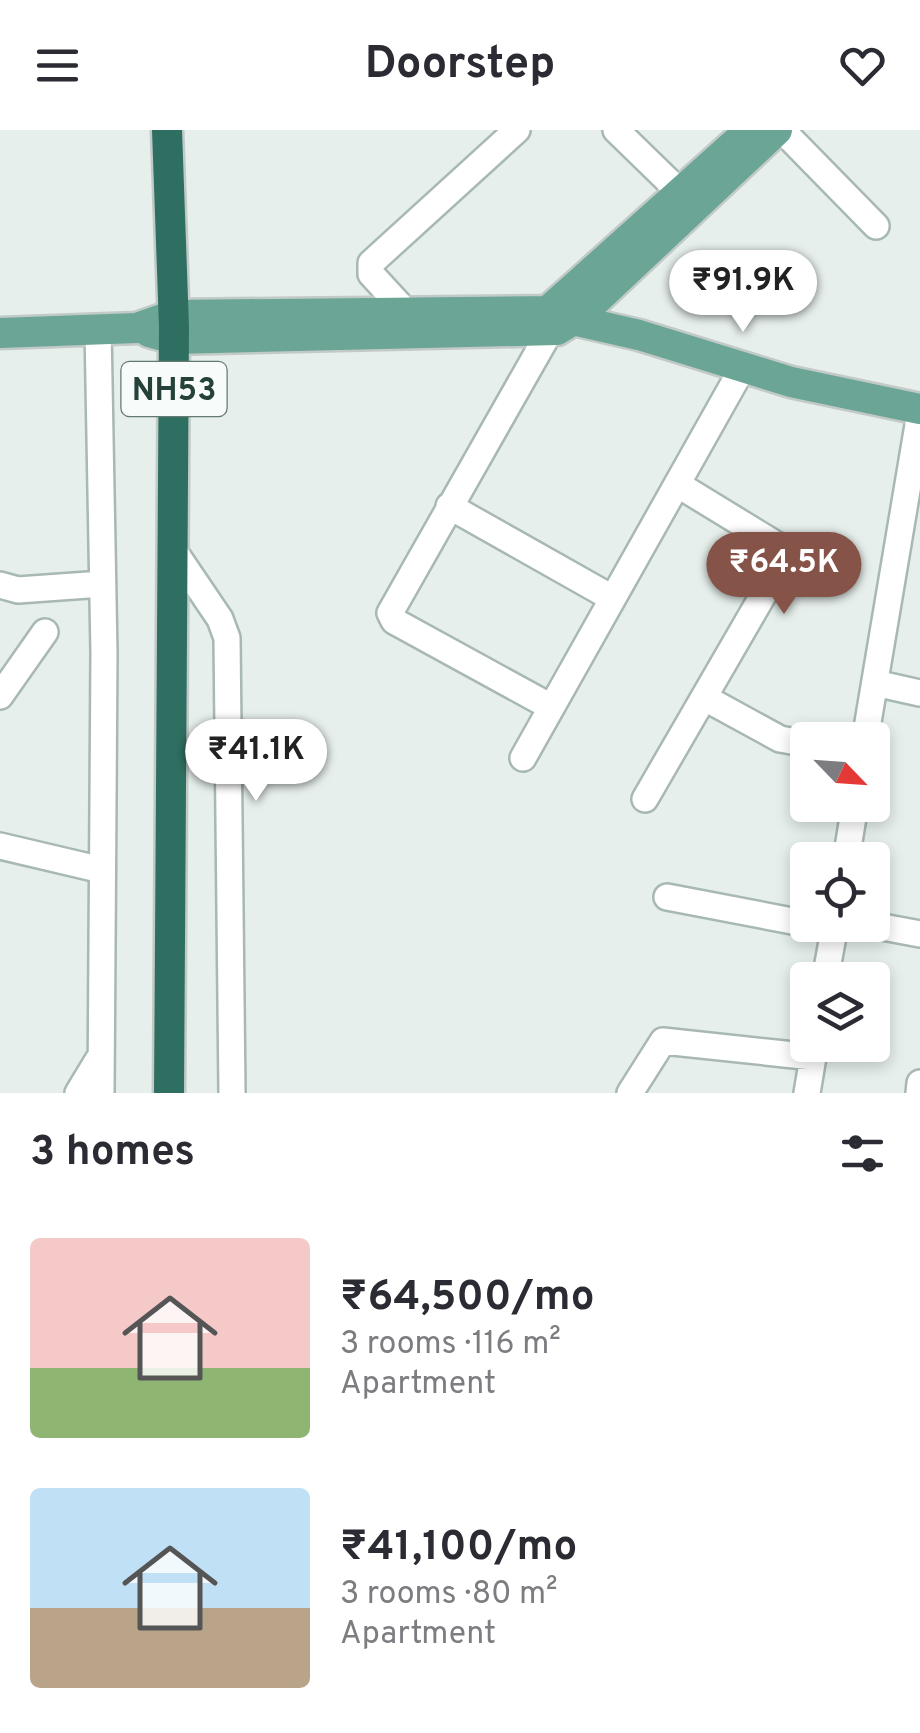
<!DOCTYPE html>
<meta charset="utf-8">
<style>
:root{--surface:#fff;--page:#f7f7f7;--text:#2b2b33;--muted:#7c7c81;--accent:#855347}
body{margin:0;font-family:Overpass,sans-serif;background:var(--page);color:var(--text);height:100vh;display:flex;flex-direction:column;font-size:38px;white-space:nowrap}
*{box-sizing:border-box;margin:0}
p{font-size:32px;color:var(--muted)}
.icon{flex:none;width:55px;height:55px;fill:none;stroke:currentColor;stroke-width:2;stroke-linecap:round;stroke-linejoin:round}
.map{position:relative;height:963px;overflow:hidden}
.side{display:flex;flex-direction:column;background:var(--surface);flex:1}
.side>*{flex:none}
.needle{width:65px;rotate:115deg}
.controls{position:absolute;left:790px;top:592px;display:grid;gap:20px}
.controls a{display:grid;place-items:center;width:100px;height:100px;border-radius:10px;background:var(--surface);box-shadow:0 5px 15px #0003;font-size:50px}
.price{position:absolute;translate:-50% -85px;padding:0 22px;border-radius:35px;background:#fff;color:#222;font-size:32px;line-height:65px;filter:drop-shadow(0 2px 5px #0008)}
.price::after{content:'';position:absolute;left:50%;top:60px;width:30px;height:22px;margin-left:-15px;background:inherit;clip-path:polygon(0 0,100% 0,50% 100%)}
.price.active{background:var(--accent);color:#fff}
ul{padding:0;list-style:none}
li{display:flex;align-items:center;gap:30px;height:250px;padding:0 30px}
li span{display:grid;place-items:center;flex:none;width:280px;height:200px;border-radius:10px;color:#555}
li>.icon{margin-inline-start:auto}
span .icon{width:120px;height:120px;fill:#fffc;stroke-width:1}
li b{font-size:42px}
h2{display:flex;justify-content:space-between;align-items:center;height:120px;padding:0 30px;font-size:42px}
header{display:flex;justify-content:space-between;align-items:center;height:130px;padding:0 30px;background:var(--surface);font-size:45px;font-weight:700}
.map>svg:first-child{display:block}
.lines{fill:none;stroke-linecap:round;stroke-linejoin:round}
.minor-casing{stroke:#a8b8b2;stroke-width:30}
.major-casing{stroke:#c2cac8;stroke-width:35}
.highway-casing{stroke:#c2cac8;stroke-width:35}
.minor{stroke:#fff;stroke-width:25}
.major{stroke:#6aa596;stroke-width:30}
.highway{stroke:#2f6f62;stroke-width:30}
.labels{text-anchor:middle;stroke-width:10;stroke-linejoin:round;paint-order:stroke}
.shield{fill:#f7fbf9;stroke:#637a73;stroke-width:2.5}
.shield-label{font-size:32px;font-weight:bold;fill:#24423a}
</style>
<header><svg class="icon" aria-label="menu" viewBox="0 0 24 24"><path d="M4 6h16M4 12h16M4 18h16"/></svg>Doorstep<svg class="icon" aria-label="heart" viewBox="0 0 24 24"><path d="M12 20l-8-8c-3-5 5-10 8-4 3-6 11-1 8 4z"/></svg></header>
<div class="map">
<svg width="920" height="963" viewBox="0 0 920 963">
<rect width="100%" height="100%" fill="#e6efeb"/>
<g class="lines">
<defs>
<path id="minor" d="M616,0L691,73
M782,0L876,96
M406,182L371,144V133L517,0
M98,199L104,523L101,963
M550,201L390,483L394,491L551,577
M449,376L612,468
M172,418L220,489L227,508L232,963
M0,455L18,460L102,454
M875,553L920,563
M0,566L45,502
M705,568L780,609L808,614
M865,610L920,283
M523,628L743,237
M645,669L784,429L780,417L677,354
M0,716L102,740
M846,730L855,675
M667,767L808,794
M872,795L920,804
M825,850L835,795
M78,963L101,925
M630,963L663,911L813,927
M807,963L815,915
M919,963L920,953"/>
<path id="major" d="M560,187L639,205L791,252L920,279
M149,202L174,209L557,200L578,187L777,0
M0,203L137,198L174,185L548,181L750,0"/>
<path id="highway" d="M167,0L174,197L169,963"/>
</defs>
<use href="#minor" class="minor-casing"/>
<use href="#major" class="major-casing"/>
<use href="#highway" class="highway-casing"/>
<use href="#minor" class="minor"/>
<use href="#major" class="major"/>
<use href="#highway" class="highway"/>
</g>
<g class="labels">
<rect class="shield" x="121.5" y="232" width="105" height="54" rx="8"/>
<g class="shield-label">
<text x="174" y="270">NH53</text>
</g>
</g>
</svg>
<div class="controls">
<a><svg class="needle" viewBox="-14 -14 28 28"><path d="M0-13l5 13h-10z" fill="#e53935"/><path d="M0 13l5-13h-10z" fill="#7c7c81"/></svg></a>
<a><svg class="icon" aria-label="locate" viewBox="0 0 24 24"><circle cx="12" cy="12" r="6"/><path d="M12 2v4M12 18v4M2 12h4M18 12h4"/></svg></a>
<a><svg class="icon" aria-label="layers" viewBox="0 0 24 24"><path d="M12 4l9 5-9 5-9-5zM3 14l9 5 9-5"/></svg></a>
</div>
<b class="price" style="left:743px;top:205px">₹91.9K</b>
<b class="price active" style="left:784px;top:487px">₹64.5K</b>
<b class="price" style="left:256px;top:674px">₹41.1K</b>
</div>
<section class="side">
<h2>3 homes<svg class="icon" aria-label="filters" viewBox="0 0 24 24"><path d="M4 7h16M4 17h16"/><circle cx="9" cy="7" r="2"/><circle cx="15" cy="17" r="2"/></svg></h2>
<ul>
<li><span style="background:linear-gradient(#f6c9c9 65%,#8fb573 0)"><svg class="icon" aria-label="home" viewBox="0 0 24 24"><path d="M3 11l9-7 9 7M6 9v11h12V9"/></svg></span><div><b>₹64,500/mo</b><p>3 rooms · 116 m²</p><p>Apartment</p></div></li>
<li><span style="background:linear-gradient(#bfe0f5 60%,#b9a48a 0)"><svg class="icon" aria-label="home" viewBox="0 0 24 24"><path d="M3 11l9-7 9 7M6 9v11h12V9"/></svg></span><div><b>₹41,100/mo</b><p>3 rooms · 80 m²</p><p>Apartment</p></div></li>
</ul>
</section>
